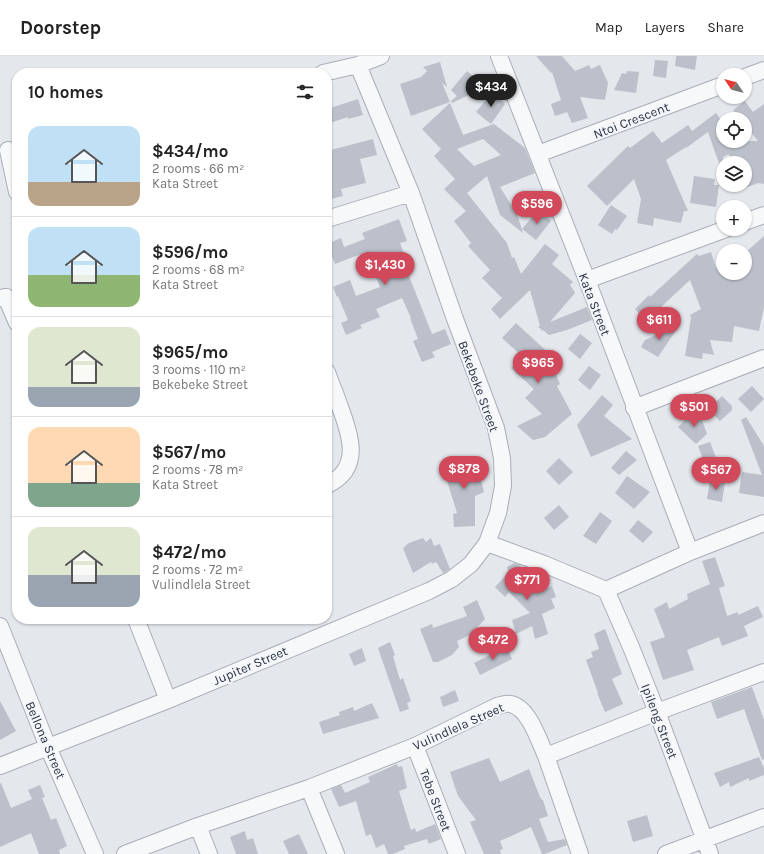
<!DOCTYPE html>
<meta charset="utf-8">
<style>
:root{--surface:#fff;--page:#f6f6f6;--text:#222;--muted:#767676;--line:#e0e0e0;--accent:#d1495b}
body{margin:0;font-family:Karla,sans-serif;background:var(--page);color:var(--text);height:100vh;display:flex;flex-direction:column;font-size:15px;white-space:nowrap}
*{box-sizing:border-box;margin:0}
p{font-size:13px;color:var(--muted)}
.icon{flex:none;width:22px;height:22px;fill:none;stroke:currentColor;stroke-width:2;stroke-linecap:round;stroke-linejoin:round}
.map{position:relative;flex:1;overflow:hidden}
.details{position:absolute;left:12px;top:12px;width:320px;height:556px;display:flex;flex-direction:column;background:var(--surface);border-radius:16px;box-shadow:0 1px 3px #0004}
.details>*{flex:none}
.needle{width:26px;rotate:305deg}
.tools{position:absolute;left:716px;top:12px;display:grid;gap:8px}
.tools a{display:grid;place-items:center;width:36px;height:36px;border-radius:50%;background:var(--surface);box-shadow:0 1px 3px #0004;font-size:20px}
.price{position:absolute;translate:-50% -34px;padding:0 9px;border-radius:14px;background:var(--accent);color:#fff;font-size:13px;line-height:26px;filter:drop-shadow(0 1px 2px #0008)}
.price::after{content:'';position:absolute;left:50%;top:24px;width:12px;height:9px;margin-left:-6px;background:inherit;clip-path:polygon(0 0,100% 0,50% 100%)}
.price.active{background:#222;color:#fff}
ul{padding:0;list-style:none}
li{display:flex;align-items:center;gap:12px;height:100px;padding:0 16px}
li+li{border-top:1px solid var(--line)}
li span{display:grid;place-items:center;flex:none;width:112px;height:80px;border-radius:12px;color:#555}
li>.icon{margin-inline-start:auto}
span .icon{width:48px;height:48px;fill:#fffc;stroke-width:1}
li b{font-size:17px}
h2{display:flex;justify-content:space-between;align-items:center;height:48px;padding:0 16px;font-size:17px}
header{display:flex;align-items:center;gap:24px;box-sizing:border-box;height:56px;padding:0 20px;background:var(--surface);border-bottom:1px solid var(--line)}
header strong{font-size:19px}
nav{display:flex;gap:22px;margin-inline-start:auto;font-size:14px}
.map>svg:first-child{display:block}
.building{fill:#bbc0ca;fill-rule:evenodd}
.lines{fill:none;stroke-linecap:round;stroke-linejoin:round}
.street-casing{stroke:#a9aeb7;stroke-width:18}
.street{stroke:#f7f8fa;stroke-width:16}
.labels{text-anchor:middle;stroke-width:4;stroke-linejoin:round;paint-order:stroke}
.street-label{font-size:13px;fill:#2b3445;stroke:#f4f6f9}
</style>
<header>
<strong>Doorstep</strong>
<nav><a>Map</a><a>Layers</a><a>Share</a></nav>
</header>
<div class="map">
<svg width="764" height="798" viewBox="0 0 764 798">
<rect width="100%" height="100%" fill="#e4e7ec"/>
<path class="building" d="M536,0H562L575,15L589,9L591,13L600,9L608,27L605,44L580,41L588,62L572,67L567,56L555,60L551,48L561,44L552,16L551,17Z
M676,0H697L695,14L675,10Z
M655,4L668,5L666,22L653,20Z
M440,6L447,31L442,27L450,46L411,60L400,28L421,21L427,15L423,11Z
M467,15L486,31L452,47L451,45L457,40L451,34Z
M627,15L639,16L636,37L614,34L622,17L626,18Z
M492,37L505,48L491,68L476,56Z
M358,43L363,59L348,63V61L327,68V53Z
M745,45L753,56L764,48V128L758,127L745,132V107H731L729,98L723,101V113H721L708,76L686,92V91L666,104L688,155H684L681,167L654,162L653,170L637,167L641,143L634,123L607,150L587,130L628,90L630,92L653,75L662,87L688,69L692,75L716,57L721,64L723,69V85H729L730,90L742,85H758L745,69V63H741L733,54Z
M450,47L463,79L494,68L525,92L535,117L500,131L517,158L523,177L500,159L487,120L467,137L507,187L512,202L514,201L521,218L545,188L559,199L552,208L573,226L570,229L575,237L550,266L587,251L592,264L567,274L549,279L543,274L542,275L541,273L538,271L540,270L530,234L500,263L491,253L502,242L482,222L490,214L468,190L471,187L454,165L466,155L444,133L455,123L434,100L441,93L422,73ZM483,83L501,99L474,110L457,93Z
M373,83L377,99L360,103L366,127L341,133L343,140L327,144V95Z
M694,120L715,123L714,129H719L716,151L690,147Z
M611,149L627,160L617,174L615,173L612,178L598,169Z
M538,154L551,165L536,184L522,173Z
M399,163L407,185L400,187L410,214L407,215L432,278L445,273L451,288L432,296L435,301L422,306L413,285L418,283L410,262H411L402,242L376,253L380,261L360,269L362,272L346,279L341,267L348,264L338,240L337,241L333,231L350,224L356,240L380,231L366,196L335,208L327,188L341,182L344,191L365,183L362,177Z
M764,180V251L759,275L734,270L732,286L710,284L714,299L703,297L702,303L685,300L691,262L690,259L701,253L690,224L646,265L635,253L649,239L650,241L697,198L699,200L711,196L716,212L723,205V217H745V197Z
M516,267L554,302L550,304L560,328L557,330L572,358L545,381L533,384L517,370L542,358L525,342L534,333L511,312L522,300L502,282Z
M681,267L658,301L641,291L645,284Z
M580,278L592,287L580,303L568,293Z
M589,310L601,319L590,334L578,324Z
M752,330L764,343L751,356L738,343Z
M602,339L613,349L604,360L632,383L591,401L577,369Z
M722,340L732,350V354L720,365L708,353Z
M693,356L702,364L707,378L696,388L678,371Z
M746,361L764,390V441L739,437L742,416L762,419L741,364Z
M710,386L718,407L706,411L698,390Z
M626,395L637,404L619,419L611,412Z
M475,400L484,436L475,440V470L454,471L453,458L457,457L443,412Z
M559,402L573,416L559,429L546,415Z
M627,420L650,436L634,453L615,437Z
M710,424L725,426L722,446L707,443Z
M559,449L569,461L554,474L544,462Z
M600,456L612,465L596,488L583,480Z
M638,464L653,476L643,487L629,475Z
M423,482L426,486L431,482L434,490L440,488L450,513L447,515L443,517L436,506L432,508L431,506L413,517L403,492L409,487Z
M715,501L725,530L719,532L727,560L738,556V559L758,550L763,561L744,570L748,580L722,590L719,581L687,594L694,614L663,624L650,586L665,581L654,553L667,546L669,553L688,543L687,538L710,528L702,505Z
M514,507L520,509L535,537L552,530L556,541L551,543L555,552L542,558L548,578L535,583L532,570L516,578L512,564L530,557L509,536L505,541L495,531L509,516L507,511Z
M477,544L485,563L470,579L457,585L459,591L452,599L438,606H433L420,573L432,568L433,572L467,560L463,551Z
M605,573L622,618L612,623L623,648L605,656L597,637H598L586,604L593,601L591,596L599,593L594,578Z
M390,586L395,599L393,600L400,624L403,622L411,645L407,647L409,653L400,656L378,592Z
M507,590L512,603L480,619L474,607Z
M362,592L366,605L354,610L349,598Z
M752,631L764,664V703L762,704L744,653L717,663L711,646Z
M455,634L459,645L443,651L440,641Z
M0,645L16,675L0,684Z
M372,647L379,662L323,678L319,666L340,659L339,656L353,651L354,655Z
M759,701L764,712V719L749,725V722L730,731L729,726L720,731L714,717Z
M489,702L500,726L529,713L540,741L542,744H543L548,760L539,763L548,786L565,783L567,789L545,798H542L531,771L500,785L503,793L500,794L501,798H484L470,766L476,764L458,740L450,716Z
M397,708L398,711L402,710L407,732L399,735L411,774L415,772L416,776L435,768L441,783L429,788L427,783L404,790L405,793L393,798H388L384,788L376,792L371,778L366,780L356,745L339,751L331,733L341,729L345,737L370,726L368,721Z
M1,727L11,752L32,743L28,734L40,729L45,741L42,742L51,764L56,762L67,790L59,794L60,798H39L31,777L0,791V728Z
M647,759L653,780L633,786L627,765Z
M245,775L247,784L253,782L258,798H236L230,781Z
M299,778L308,798H289L283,785Z"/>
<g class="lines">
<defs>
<path id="street" d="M499,0L587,224L690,496
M323,17L358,9L381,0
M745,21L764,14
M8,94L17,136
M538,98L723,29
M327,163L411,137
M745,166L764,159
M587,224L726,173
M0,242L6,241L17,267
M327,316C331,328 336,339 340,351C351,380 362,413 327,429
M634,352L764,302
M487,487L544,508L606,534L690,496L764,467
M606,534L631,591L657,656L710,798
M136,563L168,644
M0,570L48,691L95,798
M415,690L457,798
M546,700L580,798
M0,710L168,644L429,535L452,523L471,508L487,487L498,457L503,430L502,402L496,372L455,263L411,137L358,9
M309,732L336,798
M198,770L209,798
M125,798L198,770L309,732L415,690L497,650C501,649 506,647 510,648C529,651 539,685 546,700L657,656L764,616
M666,798L764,761"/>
</defs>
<use href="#street" class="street-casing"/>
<use href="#street" class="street"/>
</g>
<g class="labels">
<g class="street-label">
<text transform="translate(631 64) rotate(-21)" y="5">Ntoi Crescent</text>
<text transform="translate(595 248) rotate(69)" y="5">Kata Street</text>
<text transform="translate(479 330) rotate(70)" y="5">Bekebeke Street</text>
<text transform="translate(250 609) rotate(-23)" y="5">Jupiter Street</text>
<text transform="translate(660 665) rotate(69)" y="5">Ipileng Street</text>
<text transform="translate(458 670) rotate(-24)" y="5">Vulindlela Street</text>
<text transform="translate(46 684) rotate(67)" y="5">Bellona Street</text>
<text transform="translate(436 744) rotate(69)" y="5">Tebe Street</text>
</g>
</g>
</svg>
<div class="tools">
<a><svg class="needle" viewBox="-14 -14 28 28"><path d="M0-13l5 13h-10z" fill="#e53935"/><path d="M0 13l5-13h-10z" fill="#767676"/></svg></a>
<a><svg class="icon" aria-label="locate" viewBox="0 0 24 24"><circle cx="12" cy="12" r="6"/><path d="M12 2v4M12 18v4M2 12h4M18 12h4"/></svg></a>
<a><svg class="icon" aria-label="layers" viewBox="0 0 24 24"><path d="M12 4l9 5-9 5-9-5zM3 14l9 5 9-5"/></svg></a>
<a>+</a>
<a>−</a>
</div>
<b class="price active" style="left:491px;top:52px">$434</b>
<b class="price" style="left:537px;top:169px">$596</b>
<b class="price" style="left:385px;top:230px">$1,430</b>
<b class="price" style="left:659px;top:285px">$611</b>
<b class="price" style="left:538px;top:328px">$965</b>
<b class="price" style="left:694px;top:372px">$501</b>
<b class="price" style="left:464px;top:434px">$878</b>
<b class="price" style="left:716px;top:435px">$567</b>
<b class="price" style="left:527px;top:545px">$771</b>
<b class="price" style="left:493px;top:605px">$472</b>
<section class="details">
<h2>10 homes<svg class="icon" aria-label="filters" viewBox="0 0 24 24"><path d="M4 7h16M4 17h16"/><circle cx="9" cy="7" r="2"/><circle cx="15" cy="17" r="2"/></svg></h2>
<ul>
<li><span style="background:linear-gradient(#bfe0f5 70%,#b9a48a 0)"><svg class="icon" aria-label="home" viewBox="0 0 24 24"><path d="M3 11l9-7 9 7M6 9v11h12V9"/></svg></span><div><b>$434/mo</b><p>2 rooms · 66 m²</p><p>Kata Street</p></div></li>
<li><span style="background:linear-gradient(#bfe0f5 60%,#8fb573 0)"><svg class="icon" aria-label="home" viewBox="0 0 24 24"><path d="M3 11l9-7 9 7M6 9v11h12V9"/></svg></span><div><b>$596/mo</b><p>2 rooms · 68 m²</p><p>Kata Street</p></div></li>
<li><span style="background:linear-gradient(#dfe7d0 75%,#9aa5b1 0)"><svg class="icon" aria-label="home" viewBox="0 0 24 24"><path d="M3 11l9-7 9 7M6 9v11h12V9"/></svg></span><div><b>$965/mo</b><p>3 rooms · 110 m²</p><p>Bekebeke Street</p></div></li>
<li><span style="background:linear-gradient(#ffd9b3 70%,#7fa58c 0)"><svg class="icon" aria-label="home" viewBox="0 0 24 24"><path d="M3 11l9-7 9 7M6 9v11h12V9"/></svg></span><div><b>$567/mo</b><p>2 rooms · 78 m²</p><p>Kata Street</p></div></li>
<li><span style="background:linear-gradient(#dfe7d0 60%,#9aa5b1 0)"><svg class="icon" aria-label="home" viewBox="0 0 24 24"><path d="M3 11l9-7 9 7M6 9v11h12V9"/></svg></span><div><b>$472/mo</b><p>2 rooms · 72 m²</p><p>Vulindlela Street</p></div></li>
</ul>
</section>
</div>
